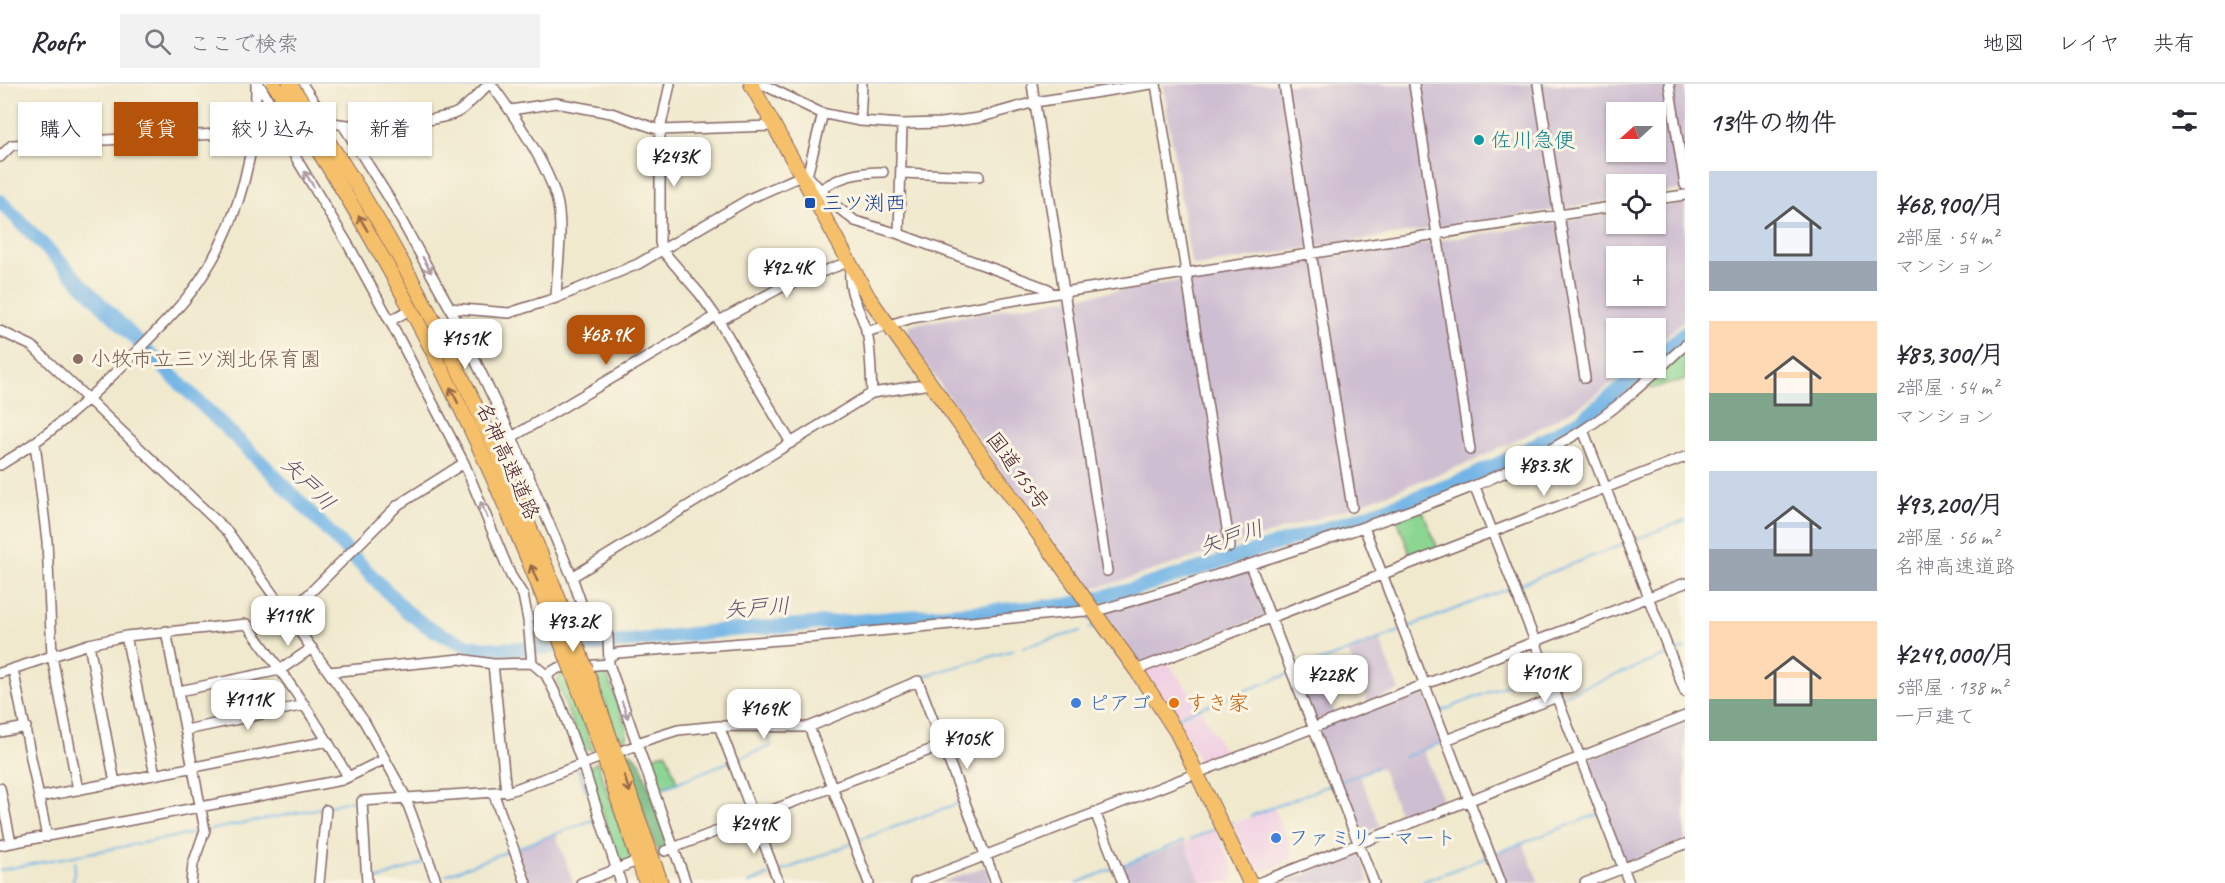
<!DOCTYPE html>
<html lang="ja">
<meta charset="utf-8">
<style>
:root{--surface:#fff;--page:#f2f2f3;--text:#2b2b33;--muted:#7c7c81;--line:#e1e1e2;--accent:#b45309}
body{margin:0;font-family:Caveat,"Klee One",sans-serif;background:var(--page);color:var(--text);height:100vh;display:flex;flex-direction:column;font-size:22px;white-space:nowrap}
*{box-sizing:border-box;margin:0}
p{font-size:20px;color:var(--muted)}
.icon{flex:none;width:33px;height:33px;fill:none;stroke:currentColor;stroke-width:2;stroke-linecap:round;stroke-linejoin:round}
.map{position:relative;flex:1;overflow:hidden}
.details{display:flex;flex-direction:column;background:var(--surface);width:540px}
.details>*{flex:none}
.banner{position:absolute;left:18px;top:18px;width:570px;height:54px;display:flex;gap:12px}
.needle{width:39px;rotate:249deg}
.controls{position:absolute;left:1606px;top:18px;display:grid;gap:12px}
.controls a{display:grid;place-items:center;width:60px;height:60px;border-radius:0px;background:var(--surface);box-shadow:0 2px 4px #0004;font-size:30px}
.price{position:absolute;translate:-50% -51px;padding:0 14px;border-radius:12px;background:#fff;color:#222;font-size:20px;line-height:39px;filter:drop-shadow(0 2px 3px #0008)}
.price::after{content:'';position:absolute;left:50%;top:36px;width:18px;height:14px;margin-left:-9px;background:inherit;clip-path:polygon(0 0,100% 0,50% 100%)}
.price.selected{background:var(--accent);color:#fff}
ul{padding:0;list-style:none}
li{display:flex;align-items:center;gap:18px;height:150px;padding:0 24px}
li span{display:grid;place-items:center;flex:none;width:168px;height:120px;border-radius:0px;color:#555}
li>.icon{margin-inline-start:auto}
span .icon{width:72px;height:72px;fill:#fffc;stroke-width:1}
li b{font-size:26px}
h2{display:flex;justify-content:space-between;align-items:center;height:72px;padding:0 24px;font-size:26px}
.tag{padding:0 21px;border-radius:0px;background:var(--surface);box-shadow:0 2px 4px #0004;font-size:21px;line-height:54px}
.tag.selected{background:var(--accent);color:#fff}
header{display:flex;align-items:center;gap:36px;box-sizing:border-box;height:84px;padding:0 30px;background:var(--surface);border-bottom:2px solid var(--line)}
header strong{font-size:28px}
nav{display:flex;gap:33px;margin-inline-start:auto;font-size:21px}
.search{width:420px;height:54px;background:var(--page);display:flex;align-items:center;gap:15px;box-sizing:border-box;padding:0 21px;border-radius:0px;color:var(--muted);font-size:22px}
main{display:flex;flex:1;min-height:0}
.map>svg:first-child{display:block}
.built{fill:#f1d0e3}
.industrial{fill:#cebed1;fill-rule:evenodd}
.green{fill:#8bd693;stroke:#6a7a5f;stroke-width:1.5}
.forest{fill:#70b77d;stroke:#5d6b54;stroke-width:1.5}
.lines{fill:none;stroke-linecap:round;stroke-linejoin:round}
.stream{stroke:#71b4e6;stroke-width:2}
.river{stroke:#71b4e6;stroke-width:14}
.minor-tunnel{stroke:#cfc1ad;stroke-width:9;stroke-dasharray:9 4.5;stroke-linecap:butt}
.minor-casing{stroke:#846664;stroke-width:12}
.highway-casing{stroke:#846664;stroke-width:16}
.minor{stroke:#fff;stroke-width:9}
.highway{stroke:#f6c06b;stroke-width:14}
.highway-bridge-casing{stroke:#846664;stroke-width:16;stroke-linecap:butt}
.highway-bridge{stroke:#f6c06b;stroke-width:14}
.oneway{stroke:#ae9aa0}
.oneway2{stroke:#976748}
.culture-dot{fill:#0f9aa8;stroke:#fcf5e5;stroke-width:2}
.transit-dot{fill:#1a4fb4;stroke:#fcf5e5;stroke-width:2}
.education-dot{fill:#8d6e63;stroke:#fcf5e5;stroke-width:2}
.shop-dot{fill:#3f7fe0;stroke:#fcf5e5;stroke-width:2}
.food-dot{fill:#e8710a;stroke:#fcf5e5;stroke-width:2}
.labels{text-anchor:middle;stroke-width:6;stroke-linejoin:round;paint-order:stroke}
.culture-label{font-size:21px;fill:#0d838f;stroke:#fcf5e5;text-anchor:start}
.transit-label{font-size:21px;fill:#164399;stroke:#fcf5e5;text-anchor:start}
.education-label{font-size:21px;fill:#785e54;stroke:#fcf5e5;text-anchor:start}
.street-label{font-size:21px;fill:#4a1f2b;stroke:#fcf5e5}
.shop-label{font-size:21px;fill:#366cbe;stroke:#fcf5e5;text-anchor:start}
.food-label{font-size:21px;fill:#c56008;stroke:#fcf5e5;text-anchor:start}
.water-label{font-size:22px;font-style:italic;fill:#58536c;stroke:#fcf5e5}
</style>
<header>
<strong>Roofr</strong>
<div class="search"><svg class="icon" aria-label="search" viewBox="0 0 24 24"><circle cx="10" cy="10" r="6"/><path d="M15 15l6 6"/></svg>ここで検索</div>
<nav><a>地図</a><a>レイヤ</a><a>共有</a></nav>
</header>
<main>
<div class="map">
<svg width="1685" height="799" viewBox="0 0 1685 799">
<rect width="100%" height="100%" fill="#fcf5e5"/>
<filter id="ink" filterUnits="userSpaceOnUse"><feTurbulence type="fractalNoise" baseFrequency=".0167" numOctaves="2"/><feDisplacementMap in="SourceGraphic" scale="12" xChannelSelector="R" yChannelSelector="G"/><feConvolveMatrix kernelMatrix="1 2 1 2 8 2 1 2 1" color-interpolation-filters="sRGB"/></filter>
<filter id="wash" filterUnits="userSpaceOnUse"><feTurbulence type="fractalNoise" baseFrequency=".008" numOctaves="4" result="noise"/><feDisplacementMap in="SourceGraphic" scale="24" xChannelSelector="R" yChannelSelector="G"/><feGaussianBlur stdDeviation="1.35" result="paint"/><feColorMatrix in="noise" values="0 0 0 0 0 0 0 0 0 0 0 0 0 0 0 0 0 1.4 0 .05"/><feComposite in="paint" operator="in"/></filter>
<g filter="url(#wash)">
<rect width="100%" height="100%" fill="#f0e9ce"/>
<path class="built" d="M1166,576L1200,623L1175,632L1143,585Z
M1201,625L1227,673L1203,683L1177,635Z
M1274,724L1294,775L1264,787L1251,781L1233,740Z
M1216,746L1234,787L1230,799H1201L1185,759Z"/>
<path class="industrial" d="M1163,0H1685V105L1656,110V100H1617V116L1196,182L1191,179ZM1617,28H1656V68H1617Z
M1685,118V235L1656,262V244H1617V284H1630L1590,316L1525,352L1473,377L1347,425L1111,500L1083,505L907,253L910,241L1058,216L1617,129V140H1656V123ZM1617,172H1656V212H1617Z
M1248,485L1266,531L1140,580L1104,528Z
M1380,555L1399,606L1368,619L1348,568Z
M1316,580L1336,632L1315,640L1295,588Z
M1422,604L1443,657L1423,665L1443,718L1401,734L1381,683L1360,691L1380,743L1360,750L1357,749L1318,647L1320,643Z
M1685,638V756L1625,779L1587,679L1588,676Z
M556,750L573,798L529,799L516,765Z
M1185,759L1201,799H1127L1121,783Z
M1523,759L1539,799H1504L1493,771Z
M1357,768L1360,770L1370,799H1284Z
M986,782L992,799H941Z"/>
<path class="green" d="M1685,264V296L1651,305L1646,299Z
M1422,425L1438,465L1412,475L1397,435Z
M593,585H599L607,591L627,645L626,653L619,657Z
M564,587L593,666L582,665L557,599L560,589Z
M666,668L677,698L658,705L648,675Z
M597,678L632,777L620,780L589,689L591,682Z"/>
<path class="forest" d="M630,668L640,678L669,761L657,767L623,669Z"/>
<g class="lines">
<path class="stream" d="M1629,458L1685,436
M1518,501L1624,460
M1086,531L1095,543L1089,544
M1406,544L1510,504
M1023,563L1081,547
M1674,568L1685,564
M1295,587L1400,547
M921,593L1014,566
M1561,612L1667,571
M1439,628L1542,587
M1177,633L1289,590
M649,650L667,645
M623,661L632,658
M1404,673L1443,658
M736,675L771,662L765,646
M578,685L587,708
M1339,698L1377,683
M661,705L731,677
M1251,732L1332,700
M1232,739L1233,738
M209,746L326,723L359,714
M1191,755L1215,745
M857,757L961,718
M517,764L596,735
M1494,770L1598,730
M1121,782L1184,757
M0,786L200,748
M779,788L851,760
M446,791L511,766
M371,798L425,778
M73,799L75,778
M749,799L772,790
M1077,799L1112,785
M1419,799L1487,773"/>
<path class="river" d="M0,117L166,286L259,376L405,526L426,542L443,551L469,562L498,565L587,562L718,547L1066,521L1134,505L1365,432L1468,394L1518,370L1582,335L1646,284
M1656,275L1685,248"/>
</g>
</g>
<g filter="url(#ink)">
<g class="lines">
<path class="minor-tunnel" d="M532,509L563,503"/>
<defs>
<path id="minor" d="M259,0L285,44L287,59L349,162L390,237L464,379L511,492L523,511L528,536L532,579
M302,0C308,8 322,32 330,37C344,47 442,38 458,28C469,21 479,9 489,0
M491,0C513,30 551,85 558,121C563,151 557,184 556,214
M670,0L660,46V158L662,166L700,210L719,237L791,359
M762,0L821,29L860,37L902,40L941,39L978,34L1035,18L1151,0
M1032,0L1107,487
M1156,0L1230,463
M1284,0L1352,423
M1414,0L1470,366
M1538,0L1585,294
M1669,0L1685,101
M511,26L556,19L611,29L660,46L773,42
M860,37L862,0
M343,41L389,114L450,224L512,353L572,493L585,530L608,552L609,580L686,799
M0,73L12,61L255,48
M901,89L979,92
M807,92L823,29
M820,106C840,92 859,88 883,88
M1656,115L1685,111
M899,150L902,40
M853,187L850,189C848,212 864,231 868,253C871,271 871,291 872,309
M450,224L509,229L556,214L638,180L751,114L801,92H808L831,118L855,137L899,150L1048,205L1051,210
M390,237L404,229
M719,237L780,204L848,178
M0,247L32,262L228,448L364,637L404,710L437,799
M866,248L912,234L1051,210L1617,122
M1583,346L1685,608
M512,353L704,240L715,231
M35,359L47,457L52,572L78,706
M0,381C51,351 86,318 127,277C154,249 185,221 205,188C240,133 257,64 256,0
M1475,403L1629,799
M1364,443L1501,799
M1250,481L1374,799
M572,493L872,309L930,300
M289,530L398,421L464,379
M166,547L205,746L193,780L191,799
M126,552L155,691
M89,560L115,699
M610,572L617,569L817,553L1084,527L1093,528C1175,505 1256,479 1337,452C1422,423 1508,394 1583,346C1621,322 1652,291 1685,261
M493,580L506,708
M13,585L47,753
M1136,586L1685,373
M329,588L460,575L493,580L532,579L546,591L560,619L582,679L621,799
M0,589L89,560L126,552L247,540C283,590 319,639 348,693
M546,591L558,584L609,580
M179,607L280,586L312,564
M719,642L779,799
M809,643L869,799
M186,646L305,621
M0,648L26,643
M1446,656L1557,613
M637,659L678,646L719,642L809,643L918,597L996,799
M624,666L638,661
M0,704L11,759
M493,708L526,799
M40,713L328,657
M1095,728L1123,799
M0,761L342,696L385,675
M665,767L943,661
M319,799L326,726
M367,799L362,717L510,707L596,675
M581,799L632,779
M915,799L1685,499
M1258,799L1685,632
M1585,799L1685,760"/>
<path id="highway" d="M751,0L869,214L1136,586L1177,649L1250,799
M320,45C424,198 502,369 569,541
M306,48C408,203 488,370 555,543
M586,585L661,799
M572,587L598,656L646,799"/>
</defs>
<use href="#minor" class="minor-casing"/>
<use href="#highway" class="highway-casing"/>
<use href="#minor" class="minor"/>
<use href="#highway" class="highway"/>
<defs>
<path id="highway-bridge" d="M274,0L306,48
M290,0L320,45
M569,541L586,585
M555,543L572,587"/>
</defs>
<use href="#highway-bridge" class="highway-bridge-casing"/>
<use href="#highway-bridge" class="highway-bridge"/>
</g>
<defs><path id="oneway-shaft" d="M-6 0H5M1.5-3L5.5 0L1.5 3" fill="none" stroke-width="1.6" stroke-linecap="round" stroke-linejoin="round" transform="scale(1.5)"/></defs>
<g class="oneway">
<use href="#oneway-shaft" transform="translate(309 95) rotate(-121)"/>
<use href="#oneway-shaft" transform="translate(427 181) rotate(61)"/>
<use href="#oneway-shaft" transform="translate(484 426) rotate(-113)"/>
<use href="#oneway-shaft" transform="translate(625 626) rotate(70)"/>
</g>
<g class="oneway2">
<use href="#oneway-shaft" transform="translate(363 139) rotate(-120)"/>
<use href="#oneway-shaft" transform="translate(454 311) rotate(-116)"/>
<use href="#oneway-shaft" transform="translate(534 489) rotate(-112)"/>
<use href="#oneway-shaft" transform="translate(627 700) rotate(71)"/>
</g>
</g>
<circle class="culture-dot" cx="1479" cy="56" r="6"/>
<rect class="transit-dot" x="804" y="113" width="12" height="12" rx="3"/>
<circle class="education-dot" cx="78" cy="275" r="6"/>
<g class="shop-dot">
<circle cx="1076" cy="619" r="6"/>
<circle cx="1276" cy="754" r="6"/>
</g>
<circle class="food-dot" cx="1174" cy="619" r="6"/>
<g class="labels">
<g class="culture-label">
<text x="1491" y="63">佐川急便</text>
</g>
<g class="transit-label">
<text x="822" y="126">三ツ渕西</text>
</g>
<g class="education-label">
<text x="90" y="282">小牧市立三ツ渕北保育園</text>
</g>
<g class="street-label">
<text transform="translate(508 377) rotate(66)" y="7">名神高速道路</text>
<text transform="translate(1018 387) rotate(54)" y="7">国道155号</text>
</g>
<g class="shop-label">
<text x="1088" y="626">ピアゴ</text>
<text x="1288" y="761">ファミリーマート</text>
</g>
<g class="food-label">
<text x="1186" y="626">すき家</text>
</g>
<g class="water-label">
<text transform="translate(309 399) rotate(45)" y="8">矢戸川</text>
<text transform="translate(1231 453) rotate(-18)" y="8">矢戸川</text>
<text transform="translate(757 523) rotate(-4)" y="8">矢戸川</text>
</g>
</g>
</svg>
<div class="controls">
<a><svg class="needle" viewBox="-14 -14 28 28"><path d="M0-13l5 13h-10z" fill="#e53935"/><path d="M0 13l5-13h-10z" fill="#7c7c81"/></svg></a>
<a><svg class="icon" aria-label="locate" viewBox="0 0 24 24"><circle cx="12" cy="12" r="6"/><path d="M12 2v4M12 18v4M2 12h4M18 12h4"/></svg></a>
<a>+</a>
<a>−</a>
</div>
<b class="price" style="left:674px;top:104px">¥243K</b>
<b class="price" style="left:787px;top:215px">¥92.4K</b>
<b class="price selected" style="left:606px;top:282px">¥68.9K</b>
<b class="price" style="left:465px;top:286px">¥151K</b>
<b class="price" style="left:1544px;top:413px">¥83.3K</b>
<b class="price" style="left:288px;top:563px">¥119K</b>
<b class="price" style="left:573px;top:569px">¥93.2K</b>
<b class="price" style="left:1545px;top:620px">¥101K</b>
<b class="price" style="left:1331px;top:622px">¥228K</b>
<b class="price" style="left:248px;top:647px">¥111K</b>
<b class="price" style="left:764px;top:656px">¥169K</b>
<b class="price" style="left:967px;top:686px">¥105K</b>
<b class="price" style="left:754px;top:771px">¥249K</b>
<div class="banner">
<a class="tag">購入</a>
<a class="tag selected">賃貸</a>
<a class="tag">絞り込み</a>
<a class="tag">新着</a>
</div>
</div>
<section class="details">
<h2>13件の物件<svg class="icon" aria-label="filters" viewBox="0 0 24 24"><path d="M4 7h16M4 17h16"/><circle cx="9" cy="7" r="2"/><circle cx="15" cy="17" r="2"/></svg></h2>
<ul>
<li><span style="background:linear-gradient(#c9d6e8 75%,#9aa5b1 0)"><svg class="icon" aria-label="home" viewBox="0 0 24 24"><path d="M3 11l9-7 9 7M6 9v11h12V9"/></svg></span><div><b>¥68,900/月</b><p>2部屋 · 54 m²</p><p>マンション</p></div></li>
<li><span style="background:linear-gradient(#ffd9b3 60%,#7fa58c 0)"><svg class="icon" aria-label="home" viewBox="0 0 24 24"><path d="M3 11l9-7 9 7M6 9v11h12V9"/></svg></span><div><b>¥83,300/月</b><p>2部屋 · 54 m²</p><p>マンション</p></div></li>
<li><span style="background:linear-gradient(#c9d6e8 65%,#9aa5b1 0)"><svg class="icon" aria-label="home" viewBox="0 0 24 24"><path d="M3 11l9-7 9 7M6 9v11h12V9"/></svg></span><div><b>¥93,200/月</b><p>2部屋 · 56 m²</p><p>名神高速道路</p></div></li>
<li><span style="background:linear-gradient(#ffd9b3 65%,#7fa58c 0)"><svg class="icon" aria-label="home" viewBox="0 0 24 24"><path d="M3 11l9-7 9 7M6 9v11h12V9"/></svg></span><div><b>¥249,000/月</b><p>5部屋 · 138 m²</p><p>一戸建て</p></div></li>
</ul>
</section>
</main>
